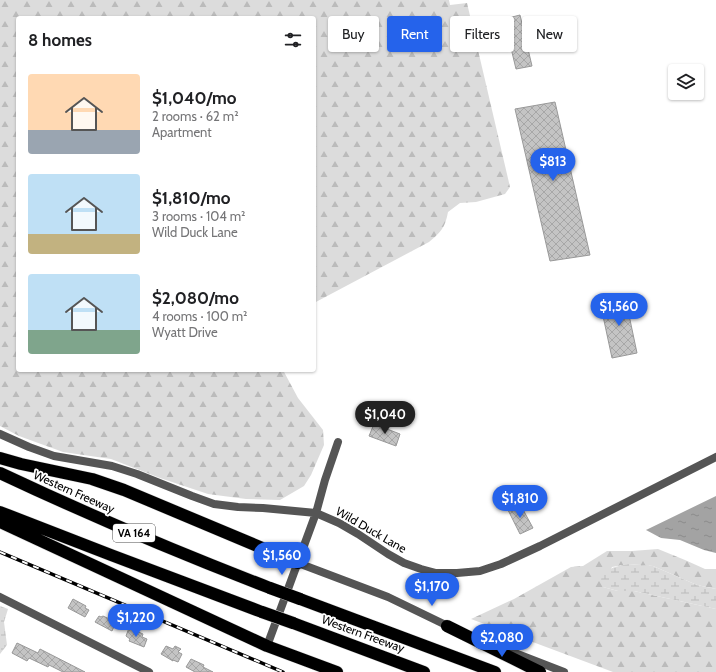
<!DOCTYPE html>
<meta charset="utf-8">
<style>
:root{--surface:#fff;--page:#f2f2f2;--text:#202124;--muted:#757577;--accent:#2563eb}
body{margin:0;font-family:Cabin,sans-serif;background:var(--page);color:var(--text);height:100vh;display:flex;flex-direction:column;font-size:15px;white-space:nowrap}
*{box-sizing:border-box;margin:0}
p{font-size:13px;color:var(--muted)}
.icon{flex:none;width:22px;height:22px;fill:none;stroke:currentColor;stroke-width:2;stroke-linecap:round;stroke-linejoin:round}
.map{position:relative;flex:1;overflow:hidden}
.panel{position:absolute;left:16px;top:16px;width:300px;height:356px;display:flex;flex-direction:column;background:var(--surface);border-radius:4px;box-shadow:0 1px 3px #0004}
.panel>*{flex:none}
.banner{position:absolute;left:328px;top:16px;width:328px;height:36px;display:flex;gap:8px}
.fabs{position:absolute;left:668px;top:64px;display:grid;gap:8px}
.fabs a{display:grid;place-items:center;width:36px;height:36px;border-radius:4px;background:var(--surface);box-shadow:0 1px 3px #0004;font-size:20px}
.price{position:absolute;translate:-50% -34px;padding:0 9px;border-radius:14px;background:var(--accent);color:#fff;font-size:13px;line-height:26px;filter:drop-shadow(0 1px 2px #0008)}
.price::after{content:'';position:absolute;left:50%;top:24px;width:12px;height:9px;margin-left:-6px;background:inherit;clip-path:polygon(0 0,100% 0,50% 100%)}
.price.on{background:#222;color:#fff}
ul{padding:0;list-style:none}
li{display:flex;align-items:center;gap:12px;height:100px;padding:0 12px}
li span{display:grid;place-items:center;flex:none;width:112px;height:80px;border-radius:4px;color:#555}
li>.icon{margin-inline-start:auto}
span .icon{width:48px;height:48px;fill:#fffc;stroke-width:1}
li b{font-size:17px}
h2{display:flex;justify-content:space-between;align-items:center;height:48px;padding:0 12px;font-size:17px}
.pill{padding:0 14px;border-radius:4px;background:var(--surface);box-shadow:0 1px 3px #0004;font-size:14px;line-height:36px}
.pill.on{background:var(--accent);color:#fff}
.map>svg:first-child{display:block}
.forest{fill:url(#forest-firs)}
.wetland{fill:url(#wetland-marsh)}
.water{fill:url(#water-ripples)}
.building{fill:url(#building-cross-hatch);stroke:#999}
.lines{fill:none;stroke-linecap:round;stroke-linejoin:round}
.motorway-casing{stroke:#dbdbdb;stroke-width:13}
.minor{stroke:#555;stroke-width:8}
.tertiary{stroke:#555;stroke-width:8}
.motorway{stroke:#000;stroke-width:12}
.rail-casing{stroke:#000;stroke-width:3.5}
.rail{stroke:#fff;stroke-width:2;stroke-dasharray:6;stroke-linecap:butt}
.motorway-bridge-casing{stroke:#dbdbdb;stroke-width:13;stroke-linecap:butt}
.motorway-bridge{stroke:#000;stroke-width:12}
.labels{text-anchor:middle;stroke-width:3.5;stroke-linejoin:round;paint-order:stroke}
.shield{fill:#fff;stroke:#4c4c4c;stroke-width:1}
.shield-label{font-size:11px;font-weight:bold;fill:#000}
.street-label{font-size:12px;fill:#000;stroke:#fff}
</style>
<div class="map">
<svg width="716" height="672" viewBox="0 0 716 672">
<defs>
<pattern id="forest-firs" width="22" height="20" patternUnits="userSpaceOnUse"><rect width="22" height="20" fill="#dcdcdc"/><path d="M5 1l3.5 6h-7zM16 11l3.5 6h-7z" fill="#bbb"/></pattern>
<pattern id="wetland-marsh" width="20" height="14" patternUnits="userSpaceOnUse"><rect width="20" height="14" fill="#dcdcdc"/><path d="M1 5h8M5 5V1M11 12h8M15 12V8" fill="none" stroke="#bbb"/></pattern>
<pattern id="water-ripples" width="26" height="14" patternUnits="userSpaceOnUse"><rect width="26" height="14" fill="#a3a3a3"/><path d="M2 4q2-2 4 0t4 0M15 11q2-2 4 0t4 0" fill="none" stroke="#8b8b8b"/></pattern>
<pattern id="building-cross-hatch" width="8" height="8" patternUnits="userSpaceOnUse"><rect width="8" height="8" fill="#c4c4c4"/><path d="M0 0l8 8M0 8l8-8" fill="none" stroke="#a7a7a7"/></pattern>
</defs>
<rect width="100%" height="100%" fill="#fff"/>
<path class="forest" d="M0,0H449L450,5L467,3L510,187L505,194L476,202L460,203L448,212C445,228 441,232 429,242L314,303V18H18V370H283L298,398L323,430L324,445L311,475L304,486L280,500L246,499L208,494L160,478L111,459L63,452L19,436L0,426Z
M658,549L685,560L705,569H716V589L697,585L653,566L628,564L612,567L603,587L618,591H634L716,609V672H613L471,619L514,599L571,567L583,566L607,551H632Z"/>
<path class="wetland" d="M628,564L653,566L697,585L716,589V609L634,591H618L603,587L601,579C608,567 614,567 628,564Z
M0,606L8,609L4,622L7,645L0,654Z"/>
<path class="water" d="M716,496V553L704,550L680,540L661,538L646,530Z"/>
<path class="building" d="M520,15L532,66L516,69L504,19Z
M555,102L590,255L550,261L515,109Z
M625,296L637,353L612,358L600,302Z
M374,424L400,434L396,446L369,436Z
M520,504L533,528L520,534L508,510Z
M73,599L86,606L85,608L89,610L85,617L68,608Z
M99,616L101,617L103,616L116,622L112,631L95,622Z
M129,628L143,634L142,637L147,639L144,647L129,641L130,639L126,636Z
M17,643L38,653L40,649L85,672H63L49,665L48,667L29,658L27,661L12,653Z
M166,646L173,649L175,646L181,649L178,652L182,654L178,662L173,660V661L161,654Z
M191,659L204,665L203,667L213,672H195L186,667Z"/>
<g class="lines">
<defs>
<path id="motorway" d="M0,458L21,464L92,479L124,490L298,563
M0,473C89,515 179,553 270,588
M0,512L111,555L262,612
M0,522L267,646L337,672
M300,599L495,672
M293,623L424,672
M447,626L540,672"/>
</defs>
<use href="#motorway" class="motorway-casing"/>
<path class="minor" d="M0,434L29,447L54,456L112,466L137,474L192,496L214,504L238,507L263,508L316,513L339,523L358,534L388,554L404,563L421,569L436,573H457L480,571L501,564L540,546L716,457
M298,563L388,597L452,628
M267,646L316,513L325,480L338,442
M505,649L564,672"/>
<path class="tertiary" d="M0,597L149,672"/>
<use href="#motorway" class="motorway"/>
<defs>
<path id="rail" d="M0,552L283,672"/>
</defs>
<use href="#rail" class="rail-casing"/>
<use href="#rail" class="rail"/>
<defs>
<path id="motorway-bridge" d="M270,588L300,599
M262,612L293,623"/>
</defs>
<use href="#motorway-bridge" class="motorway-bridge-casing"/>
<use href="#motorway-bridge" class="motorway-bridge"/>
</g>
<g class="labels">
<rect class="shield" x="113" y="524" width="42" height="18" rx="3"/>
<g class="shield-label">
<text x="134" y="537">VA 164</text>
</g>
<g class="street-label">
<text transform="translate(74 492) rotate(24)" y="4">Western Freeway</text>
<text transform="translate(371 530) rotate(30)" y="4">Wild Duck Lane</text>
<text transform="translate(363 634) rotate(20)" y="4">Western Freeway</text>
</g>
</g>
</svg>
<div class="fabs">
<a><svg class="icon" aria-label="layers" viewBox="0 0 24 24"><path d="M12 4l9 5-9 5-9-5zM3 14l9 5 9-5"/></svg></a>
</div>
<b class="price" style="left:553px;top:182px">$813</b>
<b class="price" style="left:619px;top:327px">$1,560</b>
<b class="price on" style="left:385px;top:435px">$1,040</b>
<b class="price" style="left:520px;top:519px">$1,810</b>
<b class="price" style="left:282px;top:576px">$1,560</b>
<b class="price" style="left:432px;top:607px">$1,170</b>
<b class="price" style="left:136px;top:638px">$1,220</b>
<b class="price" style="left:502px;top:658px">$2,080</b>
<div class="banner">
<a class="pill">Buy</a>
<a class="pill on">Rent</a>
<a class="pill">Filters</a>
<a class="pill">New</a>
</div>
<section class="panel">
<h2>8 homes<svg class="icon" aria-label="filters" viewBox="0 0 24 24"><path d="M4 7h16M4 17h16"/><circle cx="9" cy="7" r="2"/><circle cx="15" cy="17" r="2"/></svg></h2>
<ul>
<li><span style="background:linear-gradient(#ffd9b3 70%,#9aa5b1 0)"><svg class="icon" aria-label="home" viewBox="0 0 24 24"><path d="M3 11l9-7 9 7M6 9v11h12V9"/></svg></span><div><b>$1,040/mo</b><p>2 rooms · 62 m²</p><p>Apartment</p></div></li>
<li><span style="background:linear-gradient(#bfe0f5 75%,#c2b280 0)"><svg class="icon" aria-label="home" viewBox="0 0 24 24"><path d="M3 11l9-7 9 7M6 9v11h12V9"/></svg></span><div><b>$1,810/mo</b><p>3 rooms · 104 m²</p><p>Wild Duck Lane</p></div></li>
<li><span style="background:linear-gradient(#bfe0f5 70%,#7fa58c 0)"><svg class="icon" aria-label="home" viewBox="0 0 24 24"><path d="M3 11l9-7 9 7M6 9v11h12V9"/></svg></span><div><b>$2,080/mo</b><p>4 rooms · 100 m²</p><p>Wyatt Drive</p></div></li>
</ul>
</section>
</div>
